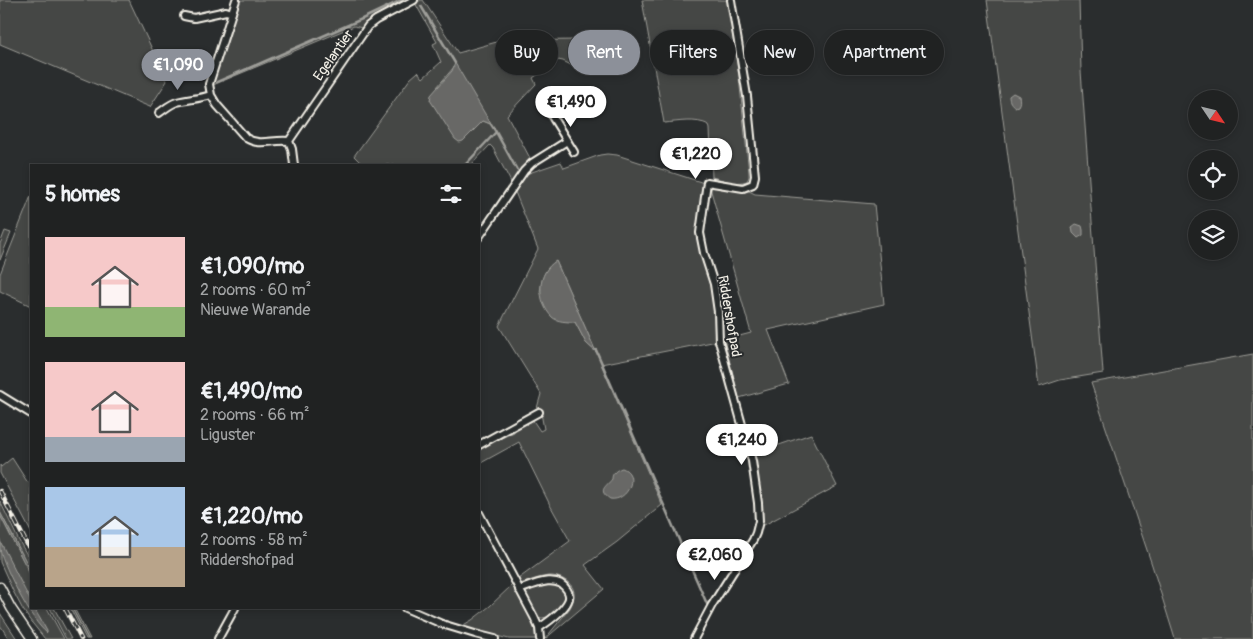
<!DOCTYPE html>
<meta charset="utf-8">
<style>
:root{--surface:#202222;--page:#2d2f2f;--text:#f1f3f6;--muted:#a2a4a5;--line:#3d3f40;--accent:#8c9099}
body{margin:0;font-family:Pangolin,sans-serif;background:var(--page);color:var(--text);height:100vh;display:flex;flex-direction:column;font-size:19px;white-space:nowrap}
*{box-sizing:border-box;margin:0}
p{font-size:16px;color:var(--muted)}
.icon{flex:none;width:28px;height:28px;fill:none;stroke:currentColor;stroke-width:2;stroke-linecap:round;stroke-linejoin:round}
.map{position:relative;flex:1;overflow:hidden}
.sheet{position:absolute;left:30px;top:164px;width:450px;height:445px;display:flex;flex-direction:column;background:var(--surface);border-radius:0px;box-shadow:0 2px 8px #0003,0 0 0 1px var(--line)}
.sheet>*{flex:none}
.top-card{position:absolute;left:495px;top:30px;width:475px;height:45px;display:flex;gap:10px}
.needle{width:32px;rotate:125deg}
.controls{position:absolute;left:1188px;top:90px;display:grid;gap:10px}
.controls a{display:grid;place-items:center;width:50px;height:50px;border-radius:50%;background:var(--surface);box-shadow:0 2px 8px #0003,0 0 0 1px var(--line);font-size:25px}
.price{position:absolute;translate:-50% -42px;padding:0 11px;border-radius:18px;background:#fff;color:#222;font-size:16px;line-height:32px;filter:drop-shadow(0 1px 2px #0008)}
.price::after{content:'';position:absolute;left:50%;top:30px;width:15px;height:11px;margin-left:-8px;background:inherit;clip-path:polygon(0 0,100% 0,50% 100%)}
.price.on{background:var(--accent);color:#fff}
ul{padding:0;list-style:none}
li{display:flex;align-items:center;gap:15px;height:125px;padding:0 15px}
li span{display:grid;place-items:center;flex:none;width:140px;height:100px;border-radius:0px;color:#555}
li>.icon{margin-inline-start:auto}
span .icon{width:60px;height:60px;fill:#fffc;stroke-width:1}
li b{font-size:21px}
h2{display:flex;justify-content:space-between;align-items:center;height:60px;padding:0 15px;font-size:21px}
.pill{padding:0 18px;border-radius:22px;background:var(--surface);box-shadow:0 2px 8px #0003,0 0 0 1px var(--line);font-size:18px;line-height:45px}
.pill.on{background:var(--accent);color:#fff}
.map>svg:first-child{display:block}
.green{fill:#444645;stroke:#9c9c96;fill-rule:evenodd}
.water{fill:#676866;stroke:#9f9f9a}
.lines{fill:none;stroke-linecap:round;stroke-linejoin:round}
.stream{stroke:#9f9f9a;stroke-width:2.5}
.minor-casing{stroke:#f4f1e8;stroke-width:10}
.tertiary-casing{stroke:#f4f1e8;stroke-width:11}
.minor{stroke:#2a2d2e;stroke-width:6}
.tertiary{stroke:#2a2d2e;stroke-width:8}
.rail-casing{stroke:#f4f1e8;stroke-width:4.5}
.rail{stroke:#2a2d2e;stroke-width:2.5;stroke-dasharray:8;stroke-linecap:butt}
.labels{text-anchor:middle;stroke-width:4;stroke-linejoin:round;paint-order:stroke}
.street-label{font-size:14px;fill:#f4f1e8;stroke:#2a2d2e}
</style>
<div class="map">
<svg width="1253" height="639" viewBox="0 0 1253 639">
<rect width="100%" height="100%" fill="#2a2d2e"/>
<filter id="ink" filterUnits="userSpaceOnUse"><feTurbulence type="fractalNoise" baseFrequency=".02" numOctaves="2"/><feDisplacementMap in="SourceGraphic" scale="10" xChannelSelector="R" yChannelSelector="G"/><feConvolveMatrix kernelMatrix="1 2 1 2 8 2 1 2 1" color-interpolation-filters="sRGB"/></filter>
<g filter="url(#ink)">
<path class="green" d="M0,0H129L167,81L150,107L0,44Z
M240,0H408L374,17L362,28L354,26L213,85L214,78Z
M421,0H423L458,53L500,41L578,40L581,65L575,67L563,61L558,60L533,78L536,84L507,115L531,160L521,171L512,184L493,148L490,145L471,165H363L354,156L410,79L418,72L423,78L441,62L433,44L437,42L415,3ZM454,67L490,124L483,121L480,124L437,87Z
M642,0H727L739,77L749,173V177L747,181C735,185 724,180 712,177L710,129L709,125C696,118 678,122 664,123Z
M987,0H1079L1081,71L1103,373L1060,380L1039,387Z
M607,154L617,155L704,183L700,216L703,256L717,316V341L601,364L662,505L617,542L585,565L604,589L545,639L570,608C572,604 575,597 574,592C572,581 558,575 548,576C539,577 529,581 520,584L518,579L570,541L550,505L519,442L479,464V449L514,432L516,428L532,419L540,431L544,429L541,413L537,408L541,394L499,326L538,249L515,192L526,174L561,162L564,168L600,155ZM556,261L595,350V351L586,343L575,322L560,320L540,292C542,277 544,270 556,261Z
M712,185L739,190H747L755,194L874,204L884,304L768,330L789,384L739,398L724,340L751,333L711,191Z
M31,196V306L0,291V274Z
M5,231L11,233L0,260V244Z
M1253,354V639H1175L1152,565L1091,383Z
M811,434L837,486L764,525L762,524L760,491L753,454Z
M12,458L28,483L31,480V532L0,473V465L1,467Z
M0,501L18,539L31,562V571L0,512Z
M0,515L31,576V608H47L64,639H45L29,619L22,608L13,591L0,562Z
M512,585C520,600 536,622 536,639H509L460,627L472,620L490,606Z
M546,585H557L564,590L565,594V599L556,609L547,617L542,618L538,617L525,593L526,591Z
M50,608H54L71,639H66Z
M70,608H72L75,610L90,639H88L73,610L88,639H86Z
M0,613L17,639H9L0,625Z"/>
<path class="water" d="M455,63L491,124L483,121L463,141L459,142L455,139L430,100L431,95L452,71Z
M1013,93L1019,96C1020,100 1020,103 1018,106L1015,107C1011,104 1009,101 1009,96Z
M1076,224L1082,226L1083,230V235L1078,238L1073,233L1072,227Z
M556,261L596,352L586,343L575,322C568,322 557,322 552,317C536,301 537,272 556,261Z
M622,468C640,474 628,502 610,499C597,490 606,487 612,479C612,473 616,470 622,468Z
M0,512L31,571V576L0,515Z
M0,541L31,602V608H34L47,631V633C32,622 4,568 0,549C0,548 0,542 0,541Z"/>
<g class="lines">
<path class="stream" d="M421,6L455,63
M217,82L362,19L402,0
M496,132L517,170
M465,165L496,132L491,124
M596,350L707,604"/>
<defs>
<path id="minor" d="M236,0L209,84L211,95L217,105L246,138C261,147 272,139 289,141L292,149L294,165
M184,16L194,18L226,11L232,13
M551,110L553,118L574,152
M159,113C165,109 170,104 177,102C189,99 199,99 211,95
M289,141L368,26L376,20L414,0
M479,237L524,171L532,163L567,141
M0,395L31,414
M479,445L539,412
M479,513L534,617L539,628L540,639
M519,590C533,585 557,573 567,590C569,593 570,597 568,601C564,610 548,622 539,628
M405,608L442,624L475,634L495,639
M218,639L235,608
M694,639L712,605L753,540L756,533L759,521L758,503L752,461L719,341L718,312L714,284L704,253L700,233L707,182L743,188L753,184L755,176L747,96L731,0"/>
<path id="tertiary" d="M0,587L11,608L32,639"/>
</defs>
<use href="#minor" class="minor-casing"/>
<use href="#tertiary" class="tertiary-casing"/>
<use href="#minor" class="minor"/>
<use href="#tertiary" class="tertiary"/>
<defs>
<path id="rail" d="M0,491L31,552
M65,608L81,639"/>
</defs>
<use href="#rail" class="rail-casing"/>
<use href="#rail" class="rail"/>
</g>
</g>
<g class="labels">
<g class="street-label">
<text transform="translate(333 55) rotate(-55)" y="5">Egelantier</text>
<text transform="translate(730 316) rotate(80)" y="5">Riddershofpad</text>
</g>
</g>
</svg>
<div class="controls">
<a><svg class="needle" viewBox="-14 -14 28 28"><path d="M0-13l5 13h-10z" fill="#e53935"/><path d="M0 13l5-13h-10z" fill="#a2a4a5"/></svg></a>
<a><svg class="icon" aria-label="locate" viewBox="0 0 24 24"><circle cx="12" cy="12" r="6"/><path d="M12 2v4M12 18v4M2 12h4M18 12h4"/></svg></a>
<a><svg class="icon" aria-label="layers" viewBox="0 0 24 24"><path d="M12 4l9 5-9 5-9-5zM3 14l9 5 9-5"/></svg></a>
</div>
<b class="price on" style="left:178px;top:91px">€1,090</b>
<b class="price" style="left:571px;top:128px">€1,490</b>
<b class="price" style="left:696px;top:180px">€1,220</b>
<b class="price" style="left:742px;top:466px">€1,240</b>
<b class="price" style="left:715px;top:581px">€2,060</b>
<div class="top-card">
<a class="pill">Buy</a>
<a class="pill on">Rent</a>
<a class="pill">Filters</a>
<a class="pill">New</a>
<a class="pill">Apartment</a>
</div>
<section class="sheet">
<h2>5 homes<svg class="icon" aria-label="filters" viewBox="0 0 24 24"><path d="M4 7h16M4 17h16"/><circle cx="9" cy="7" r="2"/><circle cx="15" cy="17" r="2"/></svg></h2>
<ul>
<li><span style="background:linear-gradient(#f6c9c9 70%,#8fb573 0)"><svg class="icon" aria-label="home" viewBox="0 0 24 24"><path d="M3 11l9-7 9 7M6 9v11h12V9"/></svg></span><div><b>€1,090/mo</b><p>2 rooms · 60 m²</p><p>Nieuwe Warande</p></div></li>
<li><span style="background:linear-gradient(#f6c9c9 75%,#9aa5b1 0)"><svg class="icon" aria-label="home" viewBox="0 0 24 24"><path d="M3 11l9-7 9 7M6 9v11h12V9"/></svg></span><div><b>€1,490/mo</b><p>2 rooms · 66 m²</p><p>Liguster</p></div></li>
<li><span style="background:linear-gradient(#a9c7e8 60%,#b9a48a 0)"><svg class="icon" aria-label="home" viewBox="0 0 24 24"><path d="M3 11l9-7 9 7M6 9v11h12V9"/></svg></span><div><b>€1,220/mo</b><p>2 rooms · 58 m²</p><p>Riddershofpad</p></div></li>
</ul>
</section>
</div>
